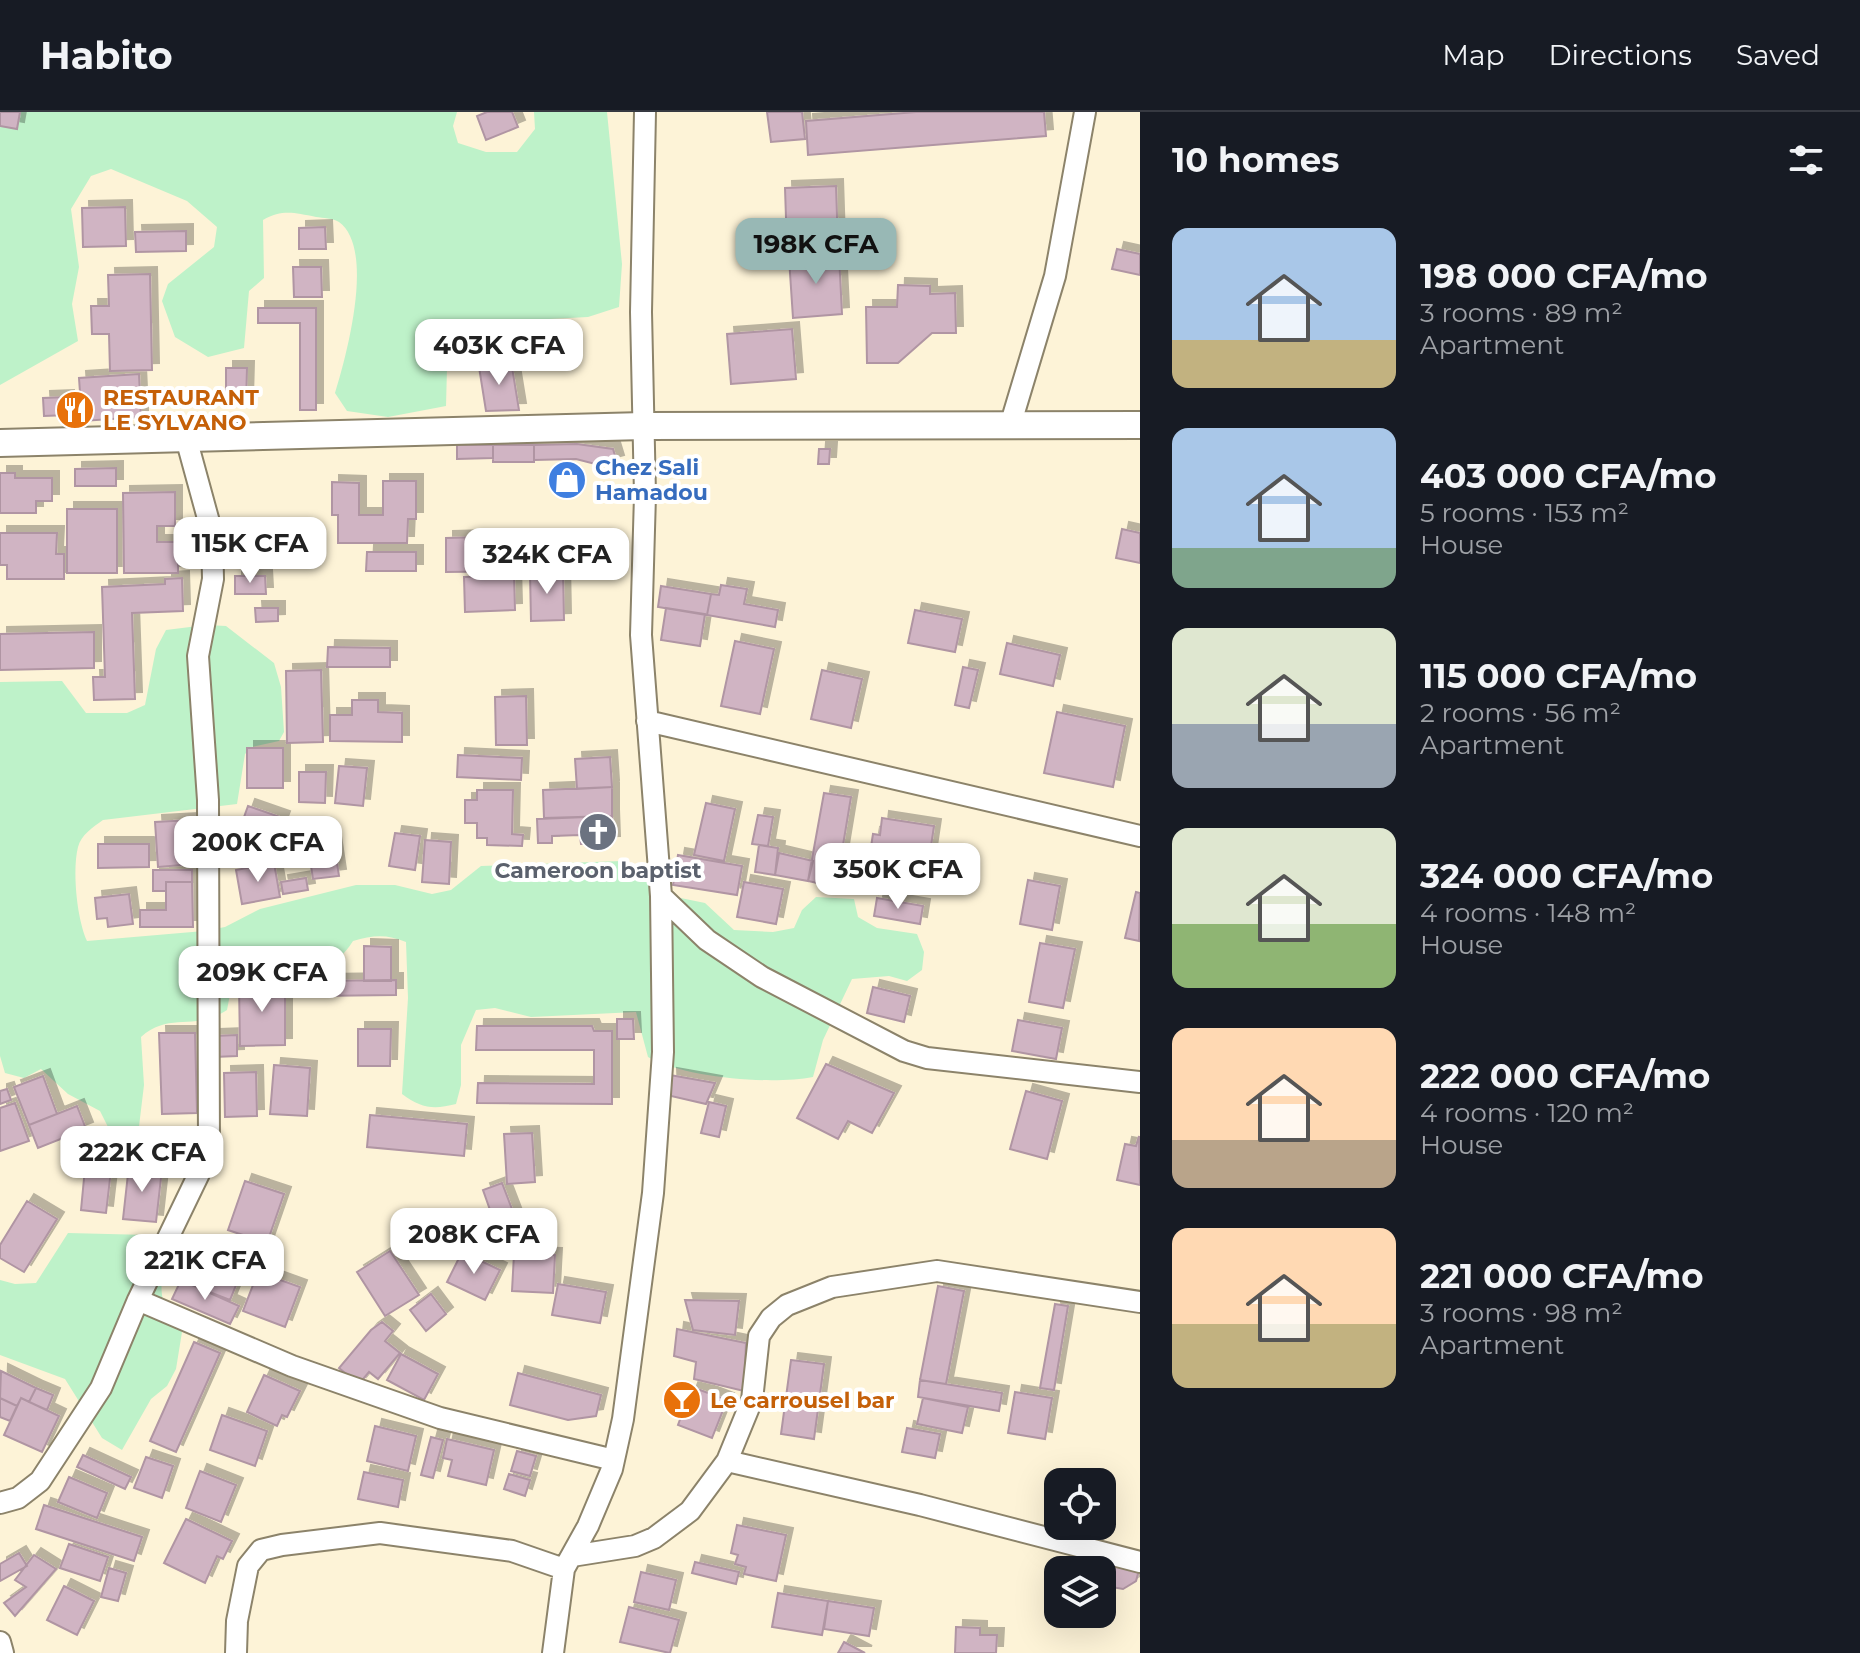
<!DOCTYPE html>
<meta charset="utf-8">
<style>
:root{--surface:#171b24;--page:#242831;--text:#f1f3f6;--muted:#9ea1a6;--line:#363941;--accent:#98b8b5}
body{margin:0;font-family:Montserrat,sans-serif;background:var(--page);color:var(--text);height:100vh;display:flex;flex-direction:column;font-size:30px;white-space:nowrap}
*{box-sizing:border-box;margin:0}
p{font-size:26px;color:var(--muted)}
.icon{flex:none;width:44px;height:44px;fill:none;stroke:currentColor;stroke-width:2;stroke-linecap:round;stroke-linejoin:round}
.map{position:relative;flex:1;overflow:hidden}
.drawer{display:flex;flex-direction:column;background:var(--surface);width:720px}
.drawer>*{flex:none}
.fabs{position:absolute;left:1044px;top:1356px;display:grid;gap:16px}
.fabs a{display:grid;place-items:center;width:72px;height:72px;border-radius:16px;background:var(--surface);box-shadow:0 8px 32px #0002;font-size:40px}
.price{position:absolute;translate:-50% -68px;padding:0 18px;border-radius:16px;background:#fff;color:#222;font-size:26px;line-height:52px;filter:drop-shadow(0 2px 4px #0008)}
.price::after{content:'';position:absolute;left:50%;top:48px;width:24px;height:18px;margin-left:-12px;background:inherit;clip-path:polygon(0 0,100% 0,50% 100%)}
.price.active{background:var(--accent);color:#111}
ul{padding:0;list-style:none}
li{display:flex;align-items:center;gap:24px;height:200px;padding:0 32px}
li span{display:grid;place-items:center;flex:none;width:224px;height:160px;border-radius:16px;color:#555}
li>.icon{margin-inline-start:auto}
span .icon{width:96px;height:96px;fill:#fffc;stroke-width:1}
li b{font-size:34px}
h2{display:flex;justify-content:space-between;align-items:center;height:96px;padding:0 32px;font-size:34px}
header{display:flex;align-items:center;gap:48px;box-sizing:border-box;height:112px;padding:0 40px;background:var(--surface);border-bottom:2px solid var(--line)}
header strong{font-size:38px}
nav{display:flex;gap:44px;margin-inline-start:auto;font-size:28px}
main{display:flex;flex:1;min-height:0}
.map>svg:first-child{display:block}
.green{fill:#bef2c9}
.building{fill:#d0b4c3;stroke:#b095a3;stroke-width:2;filter:url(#shadow)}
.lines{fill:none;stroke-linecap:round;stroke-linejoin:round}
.street-casing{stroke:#8c836a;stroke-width:24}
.secondary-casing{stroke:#8c836a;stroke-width:30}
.street{stroke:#fff;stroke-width:20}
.secondary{stroke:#fff;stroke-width:26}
.labels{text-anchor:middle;stroke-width:8;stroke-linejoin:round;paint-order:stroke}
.food-label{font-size:22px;font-weight:bold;fill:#c56008;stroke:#fff;text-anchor:start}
.shop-label{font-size:22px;font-weight:bold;fill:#366cbe;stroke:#fff;text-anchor:start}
.worship-label{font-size:22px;font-weight:bold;fill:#5b616d;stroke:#fff}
</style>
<header>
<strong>Habito</strong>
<nav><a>Map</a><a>Directions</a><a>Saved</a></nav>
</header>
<main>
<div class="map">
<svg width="1140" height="1541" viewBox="0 0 1140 1541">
<defs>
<filter id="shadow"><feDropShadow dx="7" dy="-7" stdDeviation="0" flood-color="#0004"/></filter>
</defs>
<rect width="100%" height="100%" fill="#fdf3d7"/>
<path class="green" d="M0,0H457L453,14L458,31L486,40H517L535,17L534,0H607L622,152L619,195L588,205L549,207L516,225L459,240L447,256L446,294L388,305L347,299L335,281C346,245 376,137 339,110C333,106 323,106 316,105C294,101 283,97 263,108L264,166L249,179L244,236L208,245L175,225L162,189L168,172L214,135L217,115L187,89L111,57L91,64L71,97L79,155L72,192L78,229L0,273Z
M206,513L226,514L274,551L281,575L284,620L279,629L252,635L245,642L237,692L103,708C93,715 81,723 78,735C72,759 77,807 87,829L204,819L225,815L260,797L356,773H395L432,782L451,778L481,754L622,749L639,755L650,772L666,783L705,791L734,818L773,820L794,816L802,798L816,785L854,787L858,805L877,816L917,822L924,840L922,858L907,869L889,864L852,867L823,928L813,965C771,973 685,966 648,945L636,900L531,905L495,896L476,898L461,933V973L456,992C433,998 421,996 402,982L408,886L406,830C387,822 373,823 353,829C327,872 279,861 234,861L227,898C195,920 170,899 141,925L144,973L137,1031L117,1033L100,999L68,982L41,957L24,966L5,961L0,944V570L62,569L86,601H127L145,593L156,537L166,518Z
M68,1121L148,1123L166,1132C162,1170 153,1190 182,1220L176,1257L167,1274L151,1287L122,1338L102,1326L65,1267L0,1243V1168L15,1172L36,1171Z"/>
<path class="building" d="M0,0H20L17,17L0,14Z
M487,0H512L518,15L486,28L477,4Z
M767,0H802L805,27L771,30Z
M916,0H1044L1046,24L808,43L806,9Z
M836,74L838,134L787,136L785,76Z
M125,95L126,134L83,135L82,96Z
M325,115L326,137H299V116Z
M186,119V139L136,140L135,120Z
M1117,137L1140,142V163L1112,157Z
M839,143L842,202L793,206L789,146Z
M293,155H321L322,185H294Z
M150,162L152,258L110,259L109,222H92L91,194H109L108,163Z
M898,173L930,174V182L955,181L956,221H932L898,251H867L866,195H897Z
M258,196H316V298H300V211H258Z
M792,217L796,267L731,272L727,222Z
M486,224L487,234L477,235L476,225Z
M511,249L519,298L486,299L479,255Z
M226,256H247L246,292L226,291Z
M139,262L141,305L82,309L79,266Z
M67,285L68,303L44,304L43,286Z
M577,332L613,337L617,350L603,354L576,347L534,348V333Z
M457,333H493V346L457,347Z
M493,333H534V350H493Z
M819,337H830L829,352H818Z
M116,356V374H75V357Z
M0,361H15V366H52V389H36V401H0Z
M383,369H416V407H408L407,431H338V403H332V370L359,371V403H383Z
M175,380V414H157V430H178V461H124L123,381Z
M67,397H117V461H67Z
M1122,417L1140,421V451L1116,446Z
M0,421H57L56,442H64V467H7V453H0Z
M523,424V459L446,460V426Z
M367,440H416V459H366Z
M530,460H563L564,508L531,509Z
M514,463L515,498L465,500L464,465Z
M235,464H265L266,482H235Z
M182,466L183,499L132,501L135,587L94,588L93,565H105L102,475L165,472V467Z
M721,473L747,477L744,492L778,498L775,515L707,503L711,482L719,483Z
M661,474L711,482L707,503L658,495Z
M255,496H278V509L256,510Z
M666,496L705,502L700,534L661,528Z
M915,498L962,507L955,540L908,531Z
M94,520V556L0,558V522Z
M735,529L774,537L760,602L721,594Z
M1007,531L1060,543L1053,574L1000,562Z
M328,535L390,536V555H327Z
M963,555L978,558L969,596L955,593Z
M321,558L323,630L287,631L286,559Z
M822,558L862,567L851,616L811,607Z
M526,584L527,633H496L495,585Z
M352,588H378V600L402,601V630L330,629V603H352Z
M1057,600L1125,614L1113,675L1044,661Z
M247,636H283V676H247Z
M458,643L522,646L521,668L457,665Z
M610,645L612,675L577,677L575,647Z
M339,654L367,656L363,694L335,691Z
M299,660H326L325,691L299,690Z
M612,675V704L544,706L543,678Z
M477,678H513L512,722L523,723L522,734L487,733V726H477V711H465V688H477Z
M824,681L851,685L836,775L808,769Z
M706,691L735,697L724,749L694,743Z
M248,694L283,706L268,746L234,733Z
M758,703L773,705L768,734L752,732Z
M612,704L613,731L581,732L580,723L552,724V731H538L537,707Z
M882,706L934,714L928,754L915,752L914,758L875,753L877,742L870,741L873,722L880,723Z
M191,708L194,752L158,755L155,710Z
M395,721L420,724L415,758L389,754Z
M425,728L451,730L449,772L422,770Z
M334,731L339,764L313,767L308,735Z
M98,732H149V755L98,756Z
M759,733L778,736L775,763L755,760Z
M779,741L813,749L808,769L775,763Z
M678,743L742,754L737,783L673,773Z
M274,751L280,785L242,792L236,758Z
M153,758H192V770H166V779H153Z
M839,759L881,766L878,782L836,775Z
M306,766L308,778L283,782L281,770Z
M1028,768L1060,774L1052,818L1020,812Z
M166,770H192L193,815H140V798H166Z
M744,770L783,777L776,812L737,805Z
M1136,780L1140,781L1139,829L1125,826Z
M129,782L133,812L108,815L107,806L97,807L95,786Z
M877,786L923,794L920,812L874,804Z
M1040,831L1075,837L1063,896L1029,890Z
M364,834L391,835V869H364Z
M396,868V883L315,884L314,869Z
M285,871V933L240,934L239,872Z
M873,875L910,884L904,910L867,901Z
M617,907H633L634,927H617Z
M1018,908L1062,916L1056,947L1012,939Z
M477,914H592L594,919H612V992L477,991L478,971L594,972V938H476Z
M358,917H391L390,954H358Z
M159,921H195L197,1001L162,1002Z
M237,923V944L214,945L213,924Z
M826,952L894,981L872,1021L848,1009L838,1027L797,1006Z
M274,953L310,956L307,1004L270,1002Z
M256,960L257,1004L225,1005L224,961Z
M670,963L715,971L706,992L671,984Z
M43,964L57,1002L29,1013L14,975Z
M7,977L11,988L0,992V979Z
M1026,979L1062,989L1047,1047L1010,1037Z
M709,990L726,994L719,1025L701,1021Z
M15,991L29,1029L0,1039V996Z
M77,994L86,1017L38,1036L29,1013Z
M370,1003L467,1012L464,1044L367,1035Z
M532,1021L535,1070L507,1072L504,1022Z
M1139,1024L1140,1073L1117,1068L1125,1032L1136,1034Z
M129,1053L162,1057L156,1110L123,1107Z
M85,1056L111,1058L106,1101L81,1098Z
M245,1069L284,1082L267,1131L228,1118Z
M502,1071L515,1105L495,1112L483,1078Z
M27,1089L57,1107L24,1160L0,1146V1133Z
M214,1139L245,1151L230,1188L199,1176Z
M390,1139L419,1183L385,1204L357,1160Z
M462,1140L500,1158L485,1188L447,1170Z
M514,1142L555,1143L553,1181L512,1179Z
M258,1160L300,1175L285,1215L243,1199Z
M181,1168L239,1194L230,1212L172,1187Z
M558,1172L606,1180L600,1211L552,1203Z
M938,1174L964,1179L946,1272L920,1268Z
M431,1182L446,1202L426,1219L410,1198Z
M685,1188L739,1189L735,1223L693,1218Z
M1055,1192L1068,1194L1054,1278L1040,1276Z
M382,1210L393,1219L385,1229L400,1241L378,1267L369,1260L359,1272L339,1256L371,1218Z
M677,1217L746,1231L744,1279L694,1267L696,1250L674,1244Z
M194,1230L220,1241L176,1340L150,1329Z
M401,1242L438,1262L424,1288L387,1268Z
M791,1248L824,1252L814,1327L781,1322Z
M1,1259L36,1276L29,1290L21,1286L17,1294L0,1286Z
M518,1261L601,1283L596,1304L568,1308L510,1293Z
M264,1263L300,1279L287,1305L282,1303L277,1314L247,1300Z
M920,1268L1002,1281L999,1299L918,1285Z
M692,1275L727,1288L712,1326L678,1313Z
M36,1276L53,1283L47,1298L29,1290Z
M1015,1280L1052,1286L1045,1327L1008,1321Z
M0,1286L17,1294L10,1309L0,1305Z
M21,1286L59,1304L42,1340L4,1323Z
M923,1286L968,1295L962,1321L917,1312Z
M222,1303L267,1319L255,1354L210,1338Z
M375,1314L416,1324L408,1359L367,1349Z
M907,1316L940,1322L935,1346L902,1340Z
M431,1325L443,1328L433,1366L421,1363Z
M447,1327L494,1338L486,1373L448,1364L452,1348L443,1346Z
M517,1339L536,1344L530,1364L511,1359Z
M83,1343L131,1365L125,1377L77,1355Z
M146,1345L173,1354L162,1386L134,1376Z
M200,1359L236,1373L221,1410L186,1396Z
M364,1360L403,1368L398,1395L358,1387Z
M509,1362L530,1368L525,1384L504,1377Z
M69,1365L107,1381L97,1406L58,1390Z
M44,1393L142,1425L134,1449L36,1417Z
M186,1407L232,1429L223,1447L217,1444L205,1471L164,1451Z
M737,1413L786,1423L776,1469L744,1462L746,1455L735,1452L738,1443L731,1441Z
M69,1432L108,1445L100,1469L60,1456Z
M19,1441L27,1454L0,1469V1452Z
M34,1443L56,1457L15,1504L4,1491L26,1475L15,1468Z
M695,1450L739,1460L736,1472L692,1461Z
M1115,1454L1139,1458L1136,1469L1123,1477L1111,1475Z
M109,1456L126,1461L118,1489L101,1485Z
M641,1460L676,1468L669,1498L634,1490Z
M64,1474L94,1489L77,1523L47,1508Z
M778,1481L828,1489L822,1523L772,1515Z
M828,1489L874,1496L869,1524L824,1517Z
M629,1495L679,1508L670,1541L620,1530Z
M956,1515L980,1516V1523H997L996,1541H955Z
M844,1530L865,1541H838Z"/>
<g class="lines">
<defs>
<path id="street" d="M1010,314L1055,164L1085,0
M647,609L1140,724
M661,784L707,828L762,865L904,939L927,946L1140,970
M138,1188L292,1254L440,1306L614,1348
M727,1349L920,1393L1140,1450
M0,1391L18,1386L40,1369L101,1276L138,1188L209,1041L208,688L198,544L213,467L212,421L186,326
M572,1444L635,1434L654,1426L690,1399L727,1349L752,1288L759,1224L771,1206L787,1193L832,1175L937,1159L1140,1190
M0,1530L3,1541
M236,1541L237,1509L248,1454L261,1438L282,1433L380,1421L512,1439L564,1457
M553,1541L564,1457L588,1414L612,1357L623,1307L653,1081L663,940L661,784L641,523L645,383L641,200L645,0"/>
<path id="secondary" d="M0,331L644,314L1140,313"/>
</defs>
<use href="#street" class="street-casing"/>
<use href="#secondary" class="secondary-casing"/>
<use href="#street" class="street"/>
<use href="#secondary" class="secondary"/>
</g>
<defs>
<symbol id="restaurant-disc" viewBox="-11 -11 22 22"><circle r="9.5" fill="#e8710a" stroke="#fff"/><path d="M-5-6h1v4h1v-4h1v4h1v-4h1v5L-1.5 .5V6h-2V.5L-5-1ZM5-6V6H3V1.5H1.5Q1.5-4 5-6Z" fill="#fff"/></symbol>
<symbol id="shop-disc" viewBox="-11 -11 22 22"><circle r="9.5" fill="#3f7fe0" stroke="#fff"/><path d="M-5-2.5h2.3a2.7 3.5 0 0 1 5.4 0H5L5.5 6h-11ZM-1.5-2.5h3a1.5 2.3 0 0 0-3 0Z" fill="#fff"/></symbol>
<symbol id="church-disc" viewBox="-11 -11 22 22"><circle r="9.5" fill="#6b7280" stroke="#fff"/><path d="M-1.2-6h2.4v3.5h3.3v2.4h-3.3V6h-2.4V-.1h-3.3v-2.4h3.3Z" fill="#fff"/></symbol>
<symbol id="bar-disc" viewBox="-11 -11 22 22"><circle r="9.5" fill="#e8710a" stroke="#fff"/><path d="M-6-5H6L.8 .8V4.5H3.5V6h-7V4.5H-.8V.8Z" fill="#fff"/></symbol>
</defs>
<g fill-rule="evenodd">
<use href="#restaurant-disc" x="53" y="276" width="44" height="44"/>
<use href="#shop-disc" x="545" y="346" width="44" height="44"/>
<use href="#church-disc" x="576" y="698" width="44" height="44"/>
<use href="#bar-disc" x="660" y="1266" width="44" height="44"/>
</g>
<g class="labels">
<g class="food-label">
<text x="103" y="293">RESTAURANT<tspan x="103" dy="25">LE SYLVANO</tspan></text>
<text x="710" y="1296">Le carrousel bar</text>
</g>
<g class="shop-label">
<text x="595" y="363">Chez Sali<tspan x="595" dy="25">Hamadou</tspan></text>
</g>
<g class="worship-label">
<text x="598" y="766">Cameroon baptist</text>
</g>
</g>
</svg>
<div class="fabs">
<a><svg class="icon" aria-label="locate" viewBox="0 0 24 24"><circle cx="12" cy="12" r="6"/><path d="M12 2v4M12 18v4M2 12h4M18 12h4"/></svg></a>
<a><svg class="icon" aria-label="layers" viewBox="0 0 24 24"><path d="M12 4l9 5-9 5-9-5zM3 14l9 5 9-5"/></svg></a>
</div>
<b class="price active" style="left:816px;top:174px">198K CFA</b>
<b class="price" style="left:499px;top:275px">403K CFA</b>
<b class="price" style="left:250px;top:473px">115K CFA</b>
<b class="price" style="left:547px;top:484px">324K CFA</b>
<b class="price" style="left:258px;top:772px">200K CFA</b>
<b class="price" style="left:898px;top:799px">350K CFA</b>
<b class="price" style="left:262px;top:902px">209K CFA</b>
<b class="price" style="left:142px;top:1082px">222K CFA</b>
<b class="price" style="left:474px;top:1164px">208K CFA</b>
<b class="price" style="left:205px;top:1190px">221K CFA</b>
</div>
<section class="drawer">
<h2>10 homes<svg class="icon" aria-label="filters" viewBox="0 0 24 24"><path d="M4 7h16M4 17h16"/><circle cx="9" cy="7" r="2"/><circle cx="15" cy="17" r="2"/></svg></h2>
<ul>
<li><span style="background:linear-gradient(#a9c7e8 70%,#c2b280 0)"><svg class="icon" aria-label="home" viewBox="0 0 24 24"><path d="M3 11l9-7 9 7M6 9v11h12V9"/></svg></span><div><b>198 000 CFA/mo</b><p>3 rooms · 89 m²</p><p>Apartment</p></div></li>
<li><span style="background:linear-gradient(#a9c7e8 75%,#7fa58c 0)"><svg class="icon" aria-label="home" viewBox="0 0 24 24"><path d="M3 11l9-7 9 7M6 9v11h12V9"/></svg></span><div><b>403 000 CFA/mo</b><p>5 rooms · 153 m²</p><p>House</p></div></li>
<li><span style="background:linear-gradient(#dfe7d0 60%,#9aa5b1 0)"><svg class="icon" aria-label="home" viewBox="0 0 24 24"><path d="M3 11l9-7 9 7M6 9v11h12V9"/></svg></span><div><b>115 000 CFA/mo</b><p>2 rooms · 56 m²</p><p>Apartment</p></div></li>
<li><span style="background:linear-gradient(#dfe7d0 60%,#8fb573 0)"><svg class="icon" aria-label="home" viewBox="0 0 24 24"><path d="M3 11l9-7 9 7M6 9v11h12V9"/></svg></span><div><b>324 000 CFA/mo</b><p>4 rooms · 148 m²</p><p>House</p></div></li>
<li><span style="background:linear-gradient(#ffd9b3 70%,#b9a48a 0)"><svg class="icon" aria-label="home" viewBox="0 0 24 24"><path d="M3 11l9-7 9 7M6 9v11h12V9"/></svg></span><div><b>222 000 CFA/mo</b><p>4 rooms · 120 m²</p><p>House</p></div></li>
<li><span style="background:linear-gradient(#ffd9b3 60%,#c2b280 0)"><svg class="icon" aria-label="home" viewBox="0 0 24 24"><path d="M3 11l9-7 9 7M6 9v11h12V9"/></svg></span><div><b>221 000 CFA/mo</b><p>3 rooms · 98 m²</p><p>Apartment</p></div></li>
</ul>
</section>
</main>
